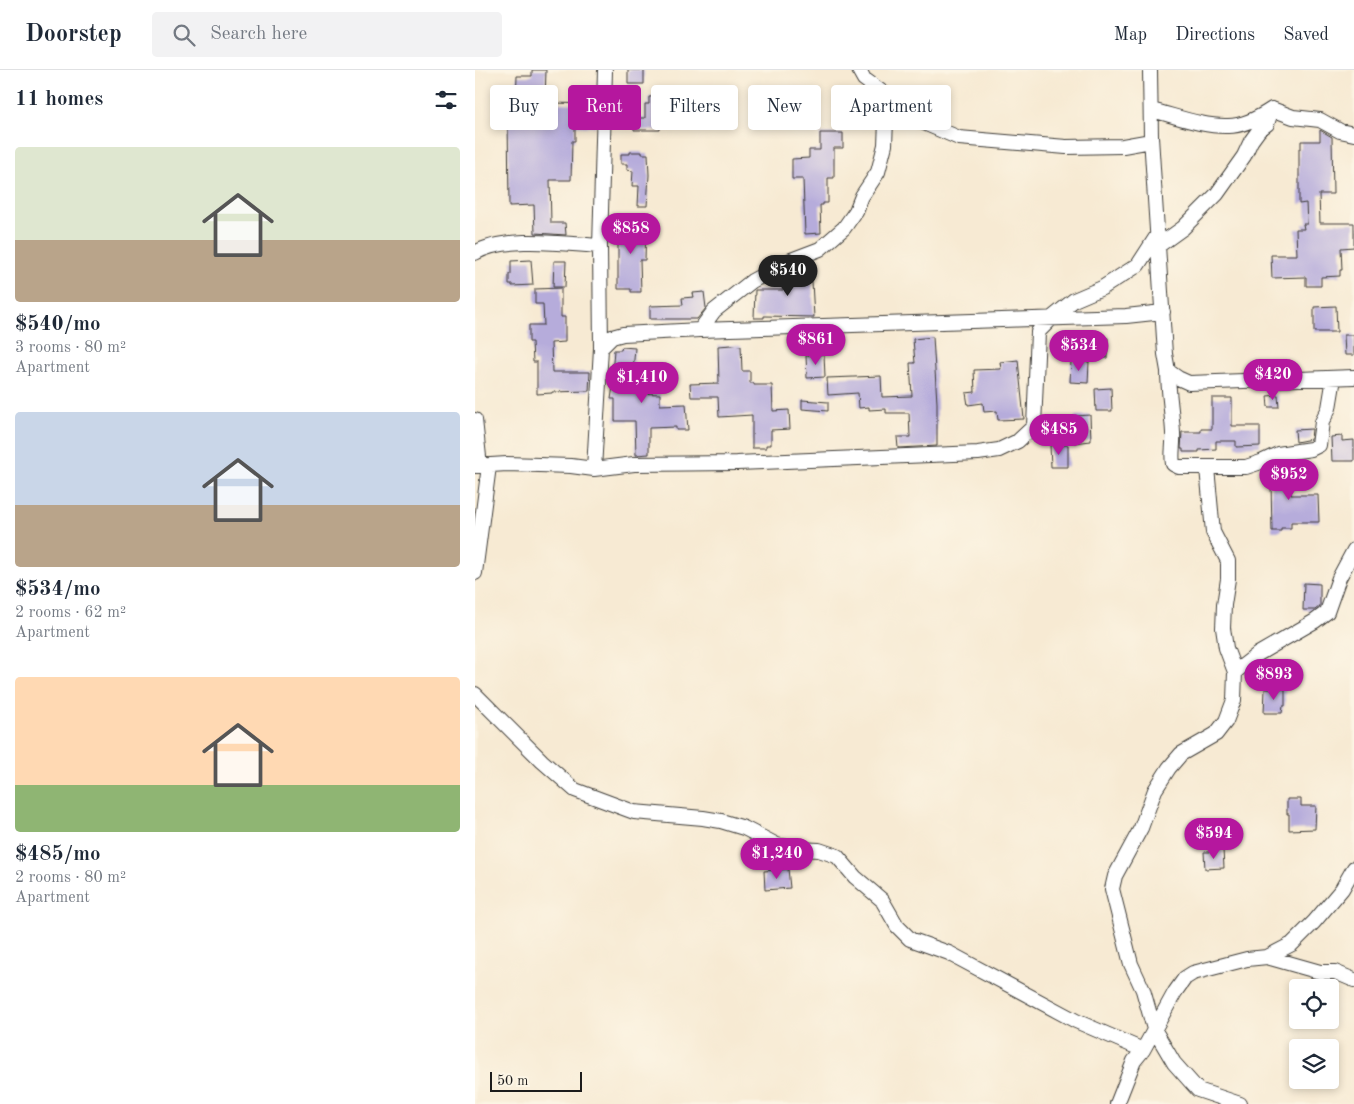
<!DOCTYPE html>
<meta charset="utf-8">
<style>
:root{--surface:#fff;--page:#f2f2f3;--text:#1f2937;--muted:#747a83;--line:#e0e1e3;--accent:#b5179e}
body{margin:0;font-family:"Old Standard TT",serif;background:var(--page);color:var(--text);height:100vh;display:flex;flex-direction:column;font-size:19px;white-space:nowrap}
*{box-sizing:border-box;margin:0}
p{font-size:16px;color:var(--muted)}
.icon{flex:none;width:28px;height:28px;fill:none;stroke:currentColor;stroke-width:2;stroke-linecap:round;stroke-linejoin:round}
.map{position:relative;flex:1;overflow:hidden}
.details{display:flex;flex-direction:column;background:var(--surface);width:475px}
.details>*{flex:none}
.top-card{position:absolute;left:15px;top:15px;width:475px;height:45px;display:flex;gap:10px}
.buttons{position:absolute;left:814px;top:909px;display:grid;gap:10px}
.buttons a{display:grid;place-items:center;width:50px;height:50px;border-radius:5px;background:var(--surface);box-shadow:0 2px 8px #0003;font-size:25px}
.scale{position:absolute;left:15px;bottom:12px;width:92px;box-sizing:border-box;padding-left:5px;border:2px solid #1c1c1c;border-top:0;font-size:14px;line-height:18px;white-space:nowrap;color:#1c1c1c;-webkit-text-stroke:4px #fcf5e5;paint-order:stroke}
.price{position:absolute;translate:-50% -42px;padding:0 11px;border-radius:18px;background:var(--accent);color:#fff;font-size:16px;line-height:32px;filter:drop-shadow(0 1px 2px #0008)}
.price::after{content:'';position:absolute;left:50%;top:30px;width:15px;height:11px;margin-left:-8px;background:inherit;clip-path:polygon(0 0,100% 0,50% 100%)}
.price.selected{background:#222;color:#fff}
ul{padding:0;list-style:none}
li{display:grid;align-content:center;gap:10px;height:265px;padding:0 15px}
li span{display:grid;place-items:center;height:155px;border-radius:5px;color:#555}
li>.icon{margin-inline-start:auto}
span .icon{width:90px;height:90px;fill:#fffc;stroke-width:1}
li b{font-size:21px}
h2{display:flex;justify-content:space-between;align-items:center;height:60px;padding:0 15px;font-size:21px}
.pill{padding:0 18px;border-radius:5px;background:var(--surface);box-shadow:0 2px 8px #0003;font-size:18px;line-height:45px}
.pill.selected{background:var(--accent);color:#fff}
header{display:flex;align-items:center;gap:30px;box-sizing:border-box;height:70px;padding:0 25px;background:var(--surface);border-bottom:1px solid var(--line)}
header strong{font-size:24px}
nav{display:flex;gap:28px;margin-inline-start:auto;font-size:18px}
.search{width:350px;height:45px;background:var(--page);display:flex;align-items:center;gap:12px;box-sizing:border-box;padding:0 18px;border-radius:5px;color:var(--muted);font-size:19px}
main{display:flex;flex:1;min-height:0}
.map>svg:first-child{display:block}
.building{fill:#b6acdb}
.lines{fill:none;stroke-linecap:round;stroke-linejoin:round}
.minor-casing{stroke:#3d3b37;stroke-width:16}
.minor{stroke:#fff;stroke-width:14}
</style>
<header>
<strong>Doorstep</strong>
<div class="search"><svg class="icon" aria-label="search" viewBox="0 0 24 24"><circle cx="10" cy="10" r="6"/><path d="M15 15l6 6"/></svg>Search here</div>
<nav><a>Map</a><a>Directions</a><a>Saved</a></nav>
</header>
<main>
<section class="details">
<h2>11 homes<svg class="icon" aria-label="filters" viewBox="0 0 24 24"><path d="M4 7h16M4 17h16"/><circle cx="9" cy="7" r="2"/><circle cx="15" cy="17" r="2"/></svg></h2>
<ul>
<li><span style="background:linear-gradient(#dfe7d0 60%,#b9a48a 0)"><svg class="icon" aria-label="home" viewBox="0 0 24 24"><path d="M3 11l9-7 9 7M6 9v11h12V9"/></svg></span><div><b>$540/mo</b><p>3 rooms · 80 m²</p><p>Apartment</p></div></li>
<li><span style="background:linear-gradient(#c9d6e8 60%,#b9a48a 0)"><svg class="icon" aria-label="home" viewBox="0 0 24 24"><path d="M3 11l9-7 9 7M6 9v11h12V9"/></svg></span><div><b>$534/mo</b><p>2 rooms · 62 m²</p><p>Apartment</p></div></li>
<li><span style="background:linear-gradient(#ffd9b3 70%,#8fb573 0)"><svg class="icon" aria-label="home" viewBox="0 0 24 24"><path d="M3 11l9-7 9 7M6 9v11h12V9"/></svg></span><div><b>$485/mo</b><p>2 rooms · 80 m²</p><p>Apartment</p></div></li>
</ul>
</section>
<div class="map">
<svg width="879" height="1034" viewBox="0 0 879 1034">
<rect width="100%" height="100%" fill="#fcf5e5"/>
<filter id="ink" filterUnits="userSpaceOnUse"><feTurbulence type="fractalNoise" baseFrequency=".02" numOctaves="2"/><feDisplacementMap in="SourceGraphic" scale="10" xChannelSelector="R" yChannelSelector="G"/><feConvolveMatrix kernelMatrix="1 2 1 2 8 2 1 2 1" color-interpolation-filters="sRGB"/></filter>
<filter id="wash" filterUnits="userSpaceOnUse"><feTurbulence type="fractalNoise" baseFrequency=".0096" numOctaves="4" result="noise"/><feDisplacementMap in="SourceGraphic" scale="20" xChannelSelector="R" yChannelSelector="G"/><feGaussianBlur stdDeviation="1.12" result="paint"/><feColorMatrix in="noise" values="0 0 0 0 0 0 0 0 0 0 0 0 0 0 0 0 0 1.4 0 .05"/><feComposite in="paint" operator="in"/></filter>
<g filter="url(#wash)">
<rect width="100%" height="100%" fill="#f7ead3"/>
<g id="blocks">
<path class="building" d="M57,0H71L70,31H59L58,52H79V33L119,34L120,57L100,56V71H97L96,110H75L76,153H90L91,165L60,163L59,135L34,136L33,47H36L37,34H41L42,6H57Z
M153,0H169V14H153Z
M190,26V50H185V60H159V48H170V34H174V27Z
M337,30V51H312L311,31Z
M845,60L857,67L858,124H844L845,153H879V177L866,178L867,200H865V206L846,207V216H831V207L797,208L796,185H822L821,159H829L828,154H832L831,133L824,134V78H826V71H845Z
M345,63H368V78H359V108H353V133H348V135H345L346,163L330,164L328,109H317V89L334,88V80H345Z
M155,82H167V84H173L174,105L172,136H163L164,116H157L158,101L152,100V94H146V84H155Z
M143,153L171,154L170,190H165L166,222H156V219H143Z
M56,190L58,215L37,216V214H34V204H36V191Z
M79,191H91L90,217H78Z
M330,194H336L339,247L289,246V248H279L280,220H308L307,214L318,212L317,199Z
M86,218V247H90V272L76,273L77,302H115L114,321L77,322V323L62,324V292H58L57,272H54V255H69L68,234H60V219Z
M229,222L231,238L222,249H175V236L208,235L207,228L219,227L218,223Z
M861,236L862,262H839V237Z
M606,264H621V267L633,268L632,288L606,287Z
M869,265H879V285H870Z
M458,267L462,333V376L423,378L422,367H435L434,343H411V339L394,340V337L384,338L383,323L353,325L352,308L406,306L407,327L437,326L435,293H440L438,269Z
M257,275L266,276L267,301H275V313H279V315H297L298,341L314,340L315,359L296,360V375H291V378H277V345L244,347L243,327H216L215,314L244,313L243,276Z
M147,277L160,278L156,323L185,324V335L211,334L213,360H201V357L174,358V384L161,385L160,351H140V329H136L140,304H137L139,280H146Z
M349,284L350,307L332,308L331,286Z
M543,290L549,349L523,350L522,341L509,342L508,333L493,335L491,323L500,322L499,300L526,299L525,292Z
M596,291L614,292L613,313L595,312Z
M636,318L637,341H621L620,319Z
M803,325L804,337H793L792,326Z
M737,328H757V356H785V376L761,377V371H741V379L724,380V382H708V379H706L707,362H726V359H737Z
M327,330L353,332V341L327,339Z
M615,345L616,371L599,373L600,346Z
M837,359L836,369L821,372L820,360Z
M867,366V371L879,370V391H857L856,367Z
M575,375H593V397H576Z
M813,394L816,425H843L844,452H816V458H806V461H797L796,412H791L789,400L799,396Z
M829,513L845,514V536L840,540H828Z
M790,619H810V636H808L807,643H789Z
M812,729H826V736H841L840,759L814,760V744H812Z
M737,780H748L749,798L730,799L729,782H737Z
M313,799L315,818L290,820L289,801Z"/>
</g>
</g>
<g filter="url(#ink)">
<use href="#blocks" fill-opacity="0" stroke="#3d3b37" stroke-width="1"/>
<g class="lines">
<defs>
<path id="minor" d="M384,0L389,9L449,53L484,68L591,77L648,76L676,71
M675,0L676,67L690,284L693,301L703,308L714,313L879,307
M676,40C701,46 728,57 753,56C768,56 785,47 797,39L818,47L845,50L865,61L879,64
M683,176L708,158L742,124L769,86L776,71L784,60L792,54L797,39
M0,183C30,165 90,174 125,176
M225,260L239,241L277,211L316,190L345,179L369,158L381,141L387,126L403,102L410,75L412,26
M126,278L125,176L130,0
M693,301C693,322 697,342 698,363C699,374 696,384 698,394L704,397H771L786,392L803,384L836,379L844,375L847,352L854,338L859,308
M0,350L5,396
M0,396L32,394L96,396L119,399L159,394L262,393L503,383L524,380L543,371L559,356L563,262L578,247L599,230L627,218L663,195L683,164
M732,398L738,462L753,491V509L749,535L748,558L751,578L760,602L759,630L751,651L741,664L706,684L694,698L680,720L666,758L640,806L637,819L656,894L668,920L679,959L699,993L723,1020L765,1034
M119,399L126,278L137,267L148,264L225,260L651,246L688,242
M0,503L14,396
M760,602L783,584L840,551L852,542L864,508L879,480
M0,624L67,691L100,720L159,742L228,748L246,751L269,758L302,775L323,779L344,780L362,786L380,807L407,830L422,856L435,869L474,883L601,951L668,980
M792,887L817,874L839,852L867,819L879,798
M642,1034L659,991L668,980L700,922L710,908L718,903L772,889L792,887L845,902H860L879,910"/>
</defs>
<use href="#minor" class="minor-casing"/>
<use href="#minor" class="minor"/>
</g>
</g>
</svg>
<div class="buttons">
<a><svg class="icon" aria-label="locate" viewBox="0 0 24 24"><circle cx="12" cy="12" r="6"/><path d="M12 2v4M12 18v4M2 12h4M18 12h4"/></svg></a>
<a><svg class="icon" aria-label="layers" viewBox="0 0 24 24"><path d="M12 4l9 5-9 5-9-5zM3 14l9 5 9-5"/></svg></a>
</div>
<div class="scale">50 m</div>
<b class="price" style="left:156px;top:185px">$858</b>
<b class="price selected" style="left:313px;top:227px">$540</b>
<b class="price" style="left:341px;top:296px">$861</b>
<b class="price" style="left:604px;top:302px">$534</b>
<b class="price" style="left:798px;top:331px">$420</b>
<b class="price" style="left:167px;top:334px">$1,410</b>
<b class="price" style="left:584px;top:386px">$485</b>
<b class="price" style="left:814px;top:431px">$952</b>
<b class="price" style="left:799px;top:631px">$893</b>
<b class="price" style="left:739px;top:790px">$594</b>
<b class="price" style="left:302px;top:810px">$1,240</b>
<div class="top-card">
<a class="pill">Buy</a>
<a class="pill selected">Rent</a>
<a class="pill">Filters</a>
<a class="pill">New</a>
<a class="pill">Apartment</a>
</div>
</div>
</main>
